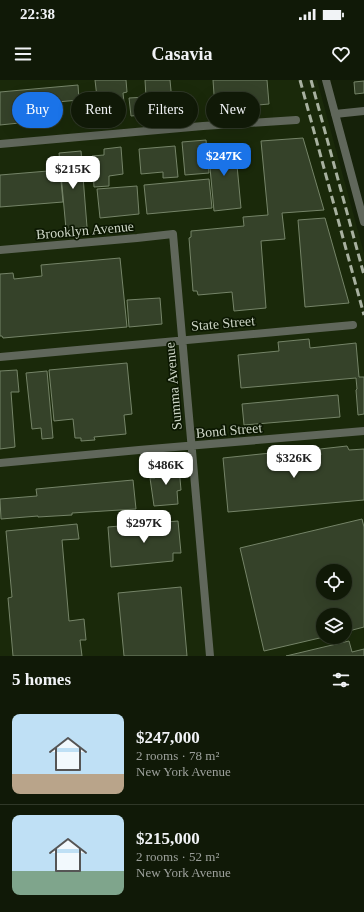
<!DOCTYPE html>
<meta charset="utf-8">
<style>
:root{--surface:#101907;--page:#192211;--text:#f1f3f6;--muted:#9ca09b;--line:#303828;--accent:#1a73e8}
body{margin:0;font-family:"Times New Roman",serif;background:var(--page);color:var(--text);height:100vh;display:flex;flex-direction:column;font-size:15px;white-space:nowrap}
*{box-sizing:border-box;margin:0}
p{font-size:13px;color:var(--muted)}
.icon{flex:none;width:22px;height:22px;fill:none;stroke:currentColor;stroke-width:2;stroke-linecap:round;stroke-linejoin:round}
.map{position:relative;height:576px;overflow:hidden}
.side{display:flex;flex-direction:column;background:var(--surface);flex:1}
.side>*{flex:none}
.top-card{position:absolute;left:12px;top:12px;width:340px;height:36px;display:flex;gap:8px}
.buttons{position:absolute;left:316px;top:484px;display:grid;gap:8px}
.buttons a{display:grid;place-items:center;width:36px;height:36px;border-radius:50%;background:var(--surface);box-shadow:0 4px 16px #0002,0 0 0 1px var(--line);font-size:20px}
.price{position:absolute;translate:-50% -34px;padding:0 9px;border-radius:8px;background:#fff;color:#222;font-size:13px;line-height:26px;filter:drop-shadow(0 1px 2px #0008)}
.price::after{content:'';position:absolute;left:50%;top:24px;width:12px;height:9px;margin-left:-6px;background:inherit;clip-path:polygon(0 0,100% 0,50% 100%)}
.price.on{background:var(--accent);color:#fff}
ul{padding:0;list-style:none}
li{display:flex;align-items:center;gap:12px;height:100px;padding:0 12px}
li+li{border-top:1px solid var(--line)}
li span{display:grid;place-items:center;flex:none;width:112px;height:80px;border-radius:8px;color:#555}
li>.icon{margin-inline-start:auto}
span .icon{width:48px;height:48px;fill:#fffc;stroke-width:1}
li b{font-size:17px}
h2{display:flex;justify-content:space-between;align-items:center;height:48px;padding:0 12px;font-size:17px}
.tag{padding:0 14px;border-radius:18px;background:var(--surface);box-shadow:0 4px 16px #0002,0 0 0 1px var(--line);font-size:14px;line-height:36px}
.tag.on{background:var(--accent);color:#fff}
.status{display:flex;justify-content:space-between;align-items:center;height:28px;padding:0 20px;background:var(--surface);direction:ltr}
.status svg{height:11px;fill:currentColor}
header{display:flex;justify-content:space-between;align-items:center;height:52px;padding:0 12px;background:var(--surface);font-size:18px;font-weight:700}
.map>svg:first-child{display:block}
.built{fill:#1a290a;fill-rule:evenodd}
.building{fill:#354229;stroke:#758468;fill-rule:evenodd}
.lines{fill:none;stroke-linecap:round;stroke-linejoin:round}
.street{stroke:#60675b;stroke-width:8}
.rail{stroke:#a8b1a0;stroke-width:3;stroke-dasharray:8 4;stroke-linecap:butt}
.labels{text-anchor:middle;stroke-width:3.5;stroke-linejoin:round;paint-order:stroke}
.street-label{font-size:14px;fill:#ced6c7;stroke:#0c1802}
</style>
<div class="status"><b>22:38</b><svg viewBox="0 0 49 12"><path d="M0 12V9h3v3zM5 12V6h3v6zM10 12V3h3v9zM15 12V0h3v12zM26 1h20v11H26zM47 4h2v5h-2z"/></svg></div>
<header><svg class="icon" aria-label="menu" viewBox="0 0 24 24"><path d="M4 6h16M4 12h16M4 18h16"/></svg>Casavia<svg class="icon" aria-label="heart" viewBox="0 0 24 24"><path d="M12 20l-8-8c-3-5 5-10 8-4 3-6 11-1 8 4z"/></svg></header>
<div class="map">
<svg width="364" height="576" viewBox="0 0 364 576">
<rect width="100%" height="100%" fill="#152109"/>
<path class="built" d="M0,0H317L364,173V576H0ZM323,491H345V513H323ZM323,535H345V557H323Z"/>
<path class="building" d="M95,0H126L127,12L123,13L125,32L99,35Z
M145,0H170L173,32L131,36L129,18L146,17Z
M213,0H267L269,24L215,29Z
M364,1V13L355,14L354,2Z
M78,5L79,20L57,22L58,39L0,45V12Z
M303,58L324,130L282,133L285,159L261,161L266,228L234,231L232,212L198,215L197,211H193L189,158L191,157V151L244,146L243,137L268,135L261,61Z
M206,60L209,93L185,95L182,62Z
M235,64L241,128L214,131L208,66Z
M175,66L178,97L163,98V92L141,94L139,69Z
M121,67L123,94L109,96V106L94,107L92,76L104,75V69Z
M81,71L87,147L66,149L59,73Z
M60,90L63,122L0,127V95Z
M209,99L212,128L147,134L144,105Z
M137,106L139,134L100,138L97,109Z
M325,138L349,223L305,227L298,140Z
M120,178L127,247L3,258L2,256H0V194L13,193L14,199L42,196L41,185Z
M160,218L162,244L129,247L127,220Z
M309,259L310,268L356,263L359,297H364V334L358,335L356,310L357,309L356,298L241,308L238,275L279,271L278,262Z
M127,283L132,334L124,335L126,354L94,357L95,360L81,361V358H75L73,339L54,341L49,290Z
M17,290L19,312H11L15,367L0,369V291Z
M47,291L53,358L42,359L41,348L32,349L26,293Z
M338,315L340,337L244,345L242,324Z
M347,366L349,370L364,369V420L228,432L223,378L299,370L301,383L311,382L310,376L321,375L320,369Z
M179,387L181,410L177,411L178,424L154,426L150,398H155L154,390Z
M133,400L136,429L72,433V435L38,437V436L1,439L0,419L37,416L36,409Z
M362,439L364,447V547L345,552V535H323V557H324L264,571L240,468ZM323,491H345V513H323Z
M178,441L181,473H173V481L111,487L108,447Z
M77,444L79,459L62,460L69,541L84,539L86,560H80L82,576H13L8,518L12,517L6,451Z
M181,507L187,576H124L118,513Z
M349,561L352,572L364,569V576H286Z"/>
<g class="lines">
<path class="street" d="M326,0L364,142
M335,34L364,31
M0,64L203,46L296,40
M0,170L137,158L173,154L210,576
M0,277L353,245
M0,383L139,370L364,351"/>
<path class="rail" d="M300,0L364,235
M311,0L364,195"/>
</g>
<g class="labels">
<g class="street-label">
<text transform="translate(85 150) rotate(-5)" y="5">Brooklyn Avenue</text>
<text transform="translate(223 243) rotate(-5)" y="5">State Street</text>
<text transform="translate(173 306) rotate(-95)" y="5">Summa Avenue</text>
<text transform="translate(229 350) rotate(-5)" y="5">Bond Street</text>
</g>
</g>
</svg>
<div class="buttons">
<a><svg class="icon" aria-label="locate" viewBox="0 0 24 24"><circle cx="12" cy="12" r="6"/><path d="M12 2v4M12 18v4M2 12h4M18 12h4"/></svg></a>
<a><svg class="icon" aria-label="layers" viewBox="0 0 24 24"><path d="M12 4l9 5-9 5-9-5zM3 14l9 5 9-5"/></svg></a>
</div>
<b class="price on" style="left:224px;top:97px">$247K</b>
<b class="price" style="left:73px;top:110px">$215K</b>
<b class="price" style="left:294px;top:399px">$326K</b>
<b class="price" style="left:166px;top:406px">$486K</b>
<b class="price" style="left:144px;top:464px">$297K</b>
<div class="top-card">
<a class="tag on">Buy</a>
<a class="tag">Rent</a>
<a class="tag">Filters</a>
<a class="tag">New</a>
</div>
</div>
<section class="side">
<h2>5 homes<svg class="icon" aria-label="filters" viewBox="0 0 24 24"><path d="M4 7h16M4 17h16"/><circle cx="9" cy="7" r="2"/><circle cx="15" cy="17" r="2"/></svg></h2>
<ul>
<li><span style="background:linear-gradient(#bfe0f5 75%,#b9a48a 0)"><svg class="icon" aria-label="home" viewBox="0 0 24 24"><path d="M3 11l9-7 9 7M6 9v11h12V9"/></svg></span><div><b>$247,000</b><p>2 rooms · 78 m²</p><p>New York Avenue</p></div></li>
<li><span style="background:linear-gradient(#bfe0f5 70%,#7fa58c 0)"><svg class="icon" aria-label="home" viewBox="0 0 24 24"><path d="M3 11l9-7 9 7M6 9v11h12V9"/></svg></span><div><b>$215,000</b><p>2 rooms · 52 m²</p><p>New York Avenue</p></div></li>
</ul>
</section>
